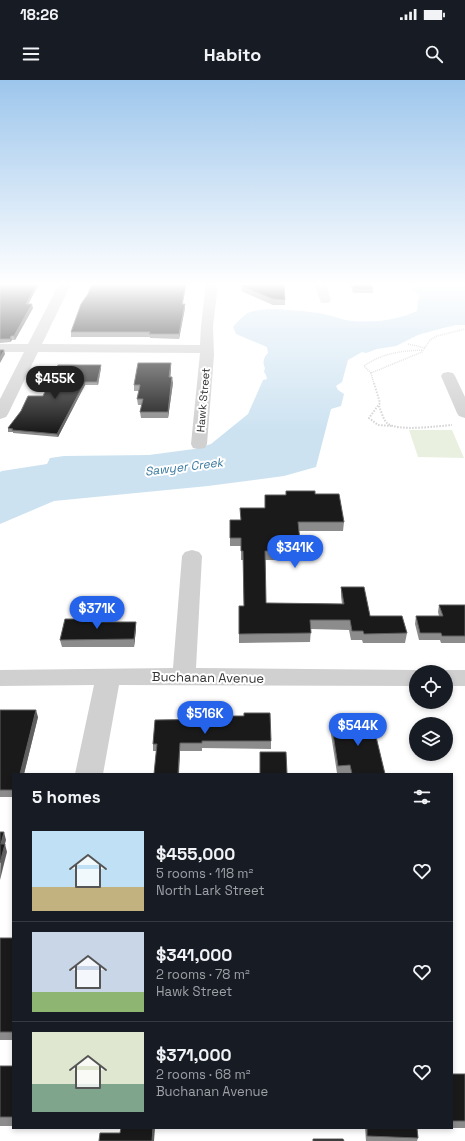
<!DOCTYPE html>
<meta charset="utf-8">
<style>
:root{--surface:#171b24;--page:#20242c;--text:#f1f3f6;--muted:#9ea1a6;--line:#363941;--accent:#2563eb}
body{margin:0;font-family:"Space Grotesk",sans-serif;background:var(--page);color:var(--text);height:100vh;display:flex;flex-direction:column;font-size:15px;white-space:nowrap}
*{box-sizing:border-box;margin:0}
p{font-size:13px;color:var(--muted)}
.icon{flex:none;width:22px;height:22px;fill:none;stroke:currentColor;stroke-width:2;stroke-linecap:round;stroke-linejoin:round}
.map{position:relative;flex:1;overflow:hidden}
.details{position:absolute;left:12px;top:693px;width:441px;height:356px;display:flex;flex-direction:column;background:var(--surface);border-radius:0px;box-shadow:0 2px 6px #0003}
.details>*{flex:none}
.controls{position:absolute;left:409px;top:585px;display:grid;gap:8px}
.controls a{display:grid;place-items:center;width:44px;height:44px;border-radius:50%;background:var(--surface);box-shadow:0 2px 6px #0003;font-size:20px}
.price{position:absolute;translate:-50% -34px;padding:0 9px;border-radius:14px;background:var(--accent);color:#fff;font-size:13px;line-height:26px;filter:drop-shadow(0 1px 2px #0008)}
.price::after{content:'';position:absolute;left:50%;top:24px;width:12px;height:9px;margin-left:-6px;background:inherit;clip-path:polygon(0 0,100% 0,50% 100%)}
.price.on{background:#222;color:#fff}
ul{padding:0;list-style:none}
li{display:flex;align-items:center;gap:12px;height:100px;padding:0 20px}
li+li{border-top:1px solid var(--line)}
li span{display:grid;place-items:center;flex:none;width:112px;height:80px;border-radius:0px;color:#555}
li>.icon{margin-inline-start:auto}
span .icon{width:48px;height:48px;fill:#fffc;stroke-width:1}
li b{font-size:17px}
h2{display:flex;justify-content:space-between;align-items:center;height:48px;padding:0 20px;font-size:17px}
.status{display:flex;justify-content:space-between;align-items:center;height:28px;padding:0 20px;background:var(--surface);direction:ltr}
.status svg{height:11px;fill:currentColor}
header{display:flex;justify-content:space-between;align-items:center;height:52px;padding:0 20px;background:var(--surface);font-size:18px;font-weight:700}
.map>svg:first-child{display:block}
.green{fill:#e9f0e0}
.water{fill:#cce2f1}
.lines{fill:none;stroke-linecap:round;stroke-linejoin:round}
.path-far1{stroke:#d0d0d0;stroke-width:1.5;stroke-dasharray:1 1;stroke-linecap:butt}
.path{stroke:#d0d0d0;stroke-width:2;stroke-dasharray:1.5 1.5;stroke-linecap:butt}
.minor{fill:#d0d0d0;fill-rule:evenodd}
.wall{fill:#8c8c8c}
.shaded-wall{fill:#5f5f5f}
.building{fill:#1a1a1a;stroke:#5f5f5f}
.labels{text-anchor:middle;stroke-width:4;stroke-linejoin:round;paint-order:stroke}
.far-street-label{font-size:11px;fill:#333;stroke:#fff}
.far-water-label{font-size:12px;font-style:italic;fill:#37779f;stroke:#fff}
.street-label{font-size:13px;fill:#333;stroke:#fff}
</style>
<div class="status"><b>18:26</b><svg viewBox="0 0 49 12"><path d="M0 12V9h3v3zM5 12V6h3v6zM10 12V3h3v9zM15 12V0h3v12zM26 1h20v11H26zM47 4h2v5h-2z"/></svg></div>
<header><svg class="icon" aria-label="menu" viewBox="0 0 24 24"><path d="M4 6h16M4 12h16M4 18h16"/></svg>Habito<svg class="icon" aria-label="search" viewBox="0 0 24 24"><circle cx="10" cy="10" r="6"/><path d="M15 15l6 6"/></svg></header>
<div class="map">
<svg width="465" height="1061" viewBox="0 0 465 1061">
<rect width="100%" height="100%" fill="#fff"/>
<path class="green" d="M409,350H452L464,378L418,377Z"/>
<path class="water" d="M405,204H465V245H456L443,248L418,255L396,266L377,269L366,273L362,272L348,280L342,302L336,306L338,310L344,314L341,326L331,329L316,387L284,396L208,406L54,421L0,444V392L2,391L47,384L50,378L64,376L149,375L194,369L211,364L248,334L263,300L267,299L266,295L264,292L265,288C262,282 264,277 268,273L267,267L236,254L233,247C237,242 241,238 246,234C261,225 301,231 319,233C330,235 340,239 351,241C373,243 398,240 417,231L418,220L420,215Z"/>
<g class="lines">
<path class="path-far1" d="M408,264L425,268
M371,293L364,286C382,273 401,271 423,270
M374,304L371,293L422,272L430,260L437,256L465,249"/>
<path class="path" d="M374,303L380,323L369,338L378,345L391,346
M379,326C381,331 383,339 387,343C397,352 438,346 452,345"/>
<path class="minor" d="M59,204H71L42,264L200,265L201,246L206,204H218L213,246L214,275L207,364L205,368L199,369L193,368L191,364L200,273L38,272L8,334L6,337L0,339V319L24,272H0V264H28Z
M314,204H326L331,220L329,223H321Z
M448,292L453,293L455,296L465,317V338L459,336L457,333L441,296L443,293Z
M192,470L199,472L202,476L196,588L416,590L424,592H416V606L119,605L103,694H75L94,605L0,606V590L173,588L182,476L185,472Z
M446,590H465V606H446V592H438Z"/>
</g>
<path class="wall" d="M0,204H39L28,224L33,228L15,260H12L10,262L0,263Z
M186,204L183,224H185V228L179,259L150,258V257H71V252Z
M241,204L285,220V225H273L241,211Z
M350,204H371L373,209V213H353Z
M101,288L98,305H85L58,357L13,353V352H8V348L43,316Z
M171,289L170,297L173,303L168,338H141L140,332L142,325H138L137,319L139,311H134V305Z
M286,411L315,414L344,442L343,451H299L301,471V480H265L266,523L342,524L341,516V507L370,536L407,553L405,563H363L362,560H351L349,550L311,549L310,562L239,563V526H244L243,480H241V466H230V440H240L265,428V415H286Z
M439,525H465V563H441L440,560H419L415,544L416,536H439L438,532Z
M95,539V542L136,549L134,567H62L60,560Z
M0,630L38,637L24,694H13V717H0Z
M244,636L271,661V669L202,668V671H153V664L221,639Z
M331,641L385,694H349V693H337L330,648Z
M0,858H13V960H0Z
M0,986H13V1046H0Z
M452,994H465V1048H452Z
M365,1048H417L418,1058L417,1061H366Z"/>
<path class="shaded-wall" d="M37,204H39L26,228V224Z
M32,224L33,228L15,260L14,256Z
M185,224V228L179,259V254Z
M11,256L12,260L10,262V259Z
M4,270L5,274L0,283V278Z
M171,283V289L170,303L169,297Z
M101,285V288L98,305L97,302Z
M172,297L173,303L168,338V332Z
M85,302V305L58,357L57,354Z
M136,542V549L134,567V559Z
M36,630L38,637L24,694H20Z
M180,663V671L179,694H178Z
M4,752L6,760L5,764L7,772L0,800L1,764Z
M153,1048H155L154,1061H152Z"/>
<path class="building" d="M0,204H37L26,224H32L14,256H11L10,259H0Z
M92,204H186L182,224H185L179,254H149L150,252H71L81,224L88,214Z
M241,204H284L285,220L273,219L241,206Z
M352,204H371L373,209H354Z
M0,270H4L0,278Z
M138,283H171L169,297H172L168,332H140L143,319H137L140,305H134Z
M58,285H101L97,302H85L57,354L12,350L13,349L8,348L21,331L28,316H43Z
M286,411H315V414H339L344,442H298L301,471H265L266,523L344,524L341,507H364L370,536H402L407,553L364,554L363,551H352L350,540H310L311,553L239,554V526H244L243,471H241V458H230V440H241L240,428H265V415H286Z
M439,525H465V556H442L441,553H420L416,536H443Z
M65,539H95V542H136L134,559L60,560Z
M0,630H36L20,694H13V710H0Z
M244,633H270L271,661H202V663H180L178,694H154L157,664H153L155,640L221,639V636H244Z
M372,640L385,694H352L350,685L338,686L331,641Z
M260,672H286L287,694H260Z
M0,752H4L1,764H5L0,783Z
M0,858H13V952H0Z
M0,986H13V1037H0Z
M452,994H465V1041H452Z
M121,1048H153L152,1061H99L100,1053H120Z
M367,1048H417L418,1058L367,1056Z
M313,1059H343L344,1061H313Z"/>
<linearGradient id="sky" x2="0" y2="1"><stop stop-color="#9dc6ec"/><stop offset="0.58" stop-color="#fff"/><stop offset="1" stop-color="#fff" stop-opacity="0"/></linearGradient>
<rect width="465" height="352" fill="url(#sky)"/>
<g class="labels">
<g class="far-street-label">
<text transform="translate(203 320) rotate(-85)" y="4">Hawk Street</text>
</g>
<g class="far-water-label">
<text transform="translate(184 387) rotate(-7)" y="4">Sawyer Creek</text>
</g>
<g class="street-label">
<text transform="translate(208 597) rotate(1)" y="5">Buchanan Avenue</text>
</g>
</g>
</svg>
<div class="controls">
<a><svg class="icon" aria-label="locate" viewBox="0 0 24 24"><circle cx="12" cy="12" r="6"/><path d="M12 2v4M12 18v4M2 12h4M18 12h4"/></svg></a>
<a><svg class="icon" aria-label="layers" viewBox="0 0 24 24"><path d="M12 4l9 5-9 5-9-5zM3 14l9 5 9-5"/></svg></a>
</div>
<b class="price on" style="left:55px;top:320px">$455K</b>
<b class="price" style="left:295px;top:489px">$341K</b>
<b class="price" style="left:97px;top:550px">$371K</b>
<b class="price" style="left:205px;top:655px">$516K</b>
<b class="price" style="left:358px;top:667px">$544K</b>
<section class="details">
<h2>5 homes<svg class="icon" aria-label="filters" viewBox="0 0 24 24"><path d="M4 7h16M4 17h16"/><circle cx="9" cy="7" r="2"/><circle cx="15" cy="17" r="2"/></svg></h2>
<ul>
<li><span style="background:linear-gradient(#bfe0f5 70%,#c2b280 0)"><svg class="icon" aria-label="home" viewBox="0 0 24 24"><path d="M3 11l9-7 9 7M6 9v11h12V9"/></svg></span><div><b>$455,000</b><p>5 rooms · 118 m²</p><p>North Lark Street</p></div><svg class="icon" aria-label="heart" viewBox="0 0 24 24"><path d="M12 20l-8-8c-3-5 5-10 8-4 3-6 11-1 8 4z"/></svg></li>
<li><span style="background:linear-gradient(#c9d6e8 75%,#8fb573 0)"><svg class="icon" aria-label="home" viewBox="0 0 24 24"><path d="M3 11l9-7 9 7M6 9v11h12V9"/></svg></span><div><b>$341,000</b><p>2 rooms · 78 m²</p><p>Hawk Street</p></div><svg class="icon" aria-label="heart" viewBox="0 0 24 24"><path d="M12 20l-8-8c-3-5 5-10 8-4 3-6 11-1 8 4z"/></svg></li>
<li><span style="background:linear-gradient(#dfe7d0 65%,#7fa58c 0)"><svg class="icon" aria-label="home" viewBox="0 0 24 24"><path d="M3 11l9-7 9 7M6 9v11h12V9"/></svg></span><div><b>$371,000</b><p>2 rooms · 68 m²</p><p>Buchanan Avenue</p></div><svg class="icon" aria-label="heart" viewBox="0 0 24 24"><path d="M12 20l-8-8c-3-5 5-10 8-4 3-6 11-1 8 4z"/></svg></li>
</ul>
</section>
</div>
